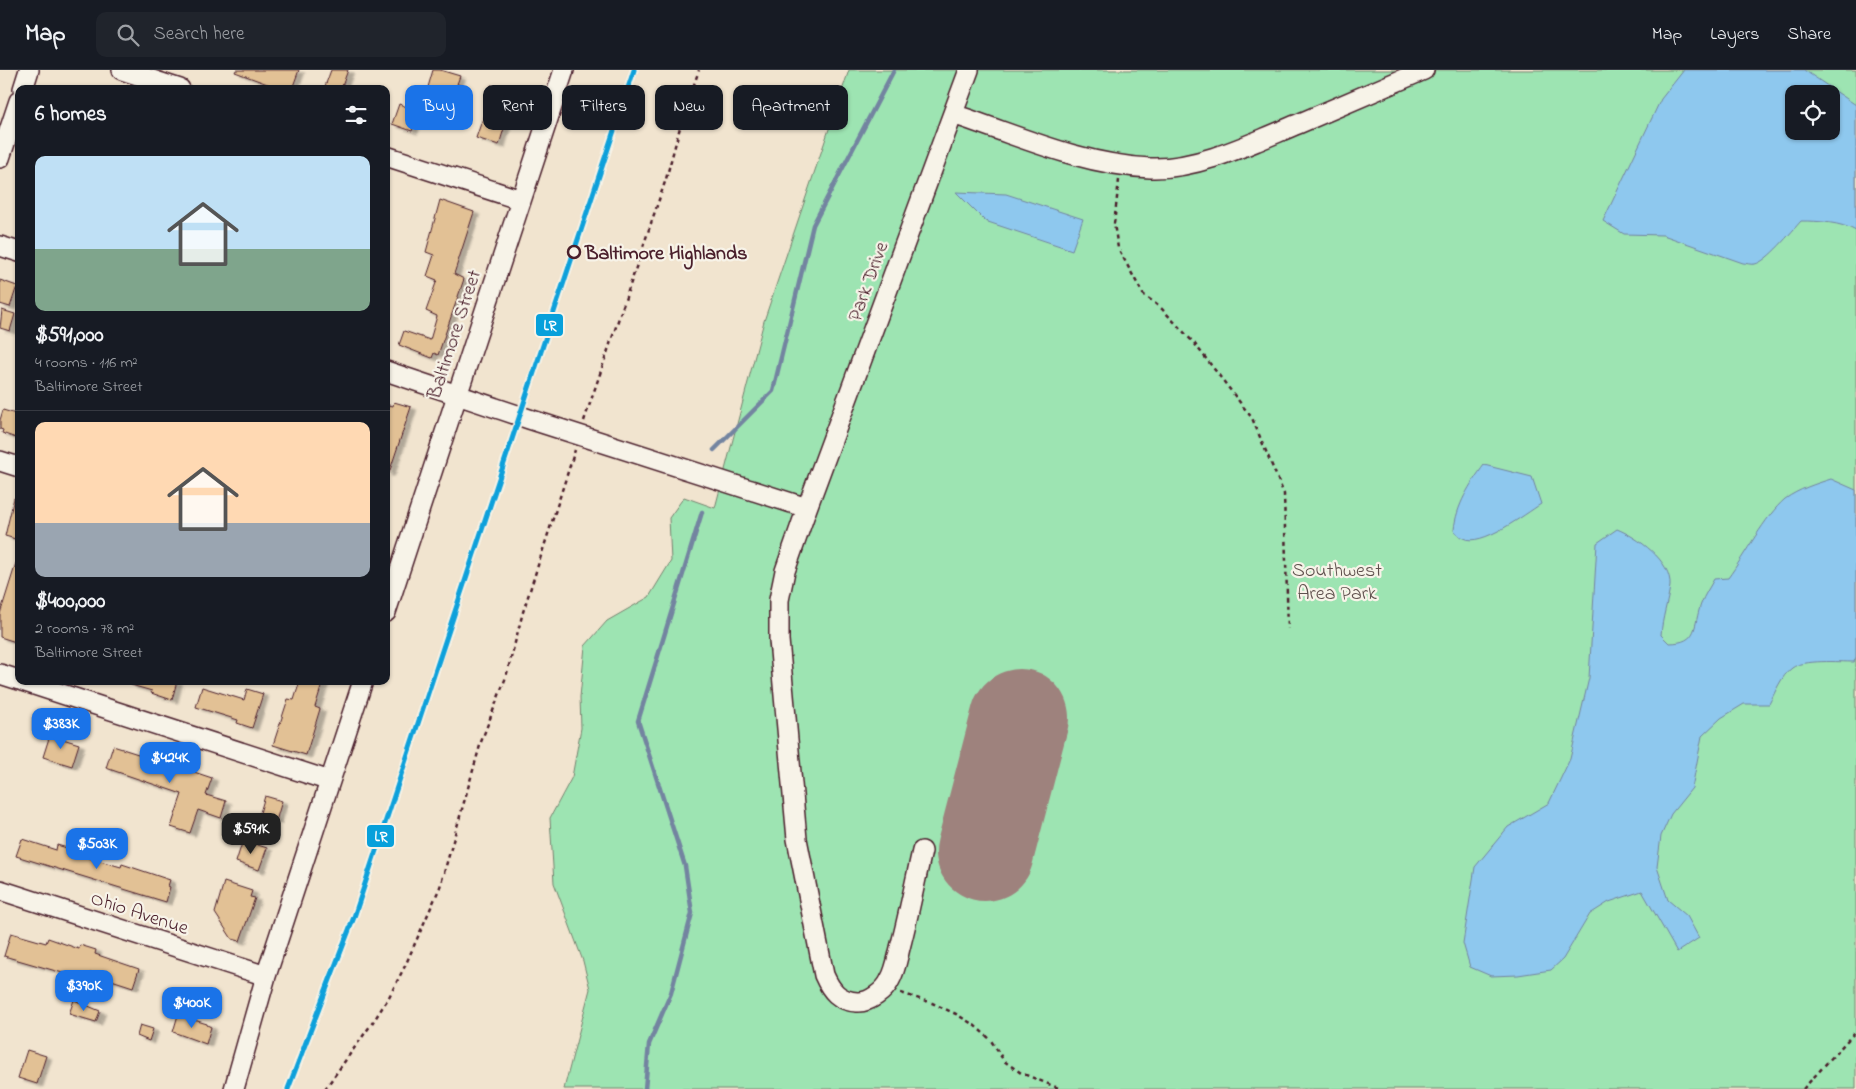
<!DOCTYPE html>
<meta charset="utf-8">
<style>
:root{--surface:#171b24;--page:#20242c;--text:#f1f3f6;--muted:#9ea1a6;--line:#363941;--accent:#1a73e8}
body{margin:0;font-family:"Indie Flower",sans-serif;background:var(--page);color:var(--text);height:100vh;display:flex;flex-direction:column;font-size:19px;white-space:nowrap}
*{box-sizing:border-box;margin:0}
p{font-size:16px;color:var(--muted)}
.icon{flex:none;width:28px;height:28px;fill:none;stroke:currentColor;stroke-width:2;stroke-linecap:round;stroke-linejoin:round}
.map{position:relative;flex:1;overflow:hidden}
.drawer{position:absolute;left:15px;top:15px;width:375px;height:600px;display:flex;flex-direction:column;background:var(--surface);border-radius:10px;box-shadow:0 1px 4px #0004}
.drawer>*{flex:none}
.top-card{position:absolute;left:405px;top:15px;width:475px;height:45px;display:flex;gap:10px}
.buttons{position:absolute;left:1785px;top:15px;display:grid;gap:10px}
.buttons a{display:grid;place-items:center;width:55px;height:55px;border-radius:10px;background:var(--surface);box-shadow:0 1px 4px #0004;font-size:25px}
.price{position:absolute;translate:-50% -42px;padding:0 11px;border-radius:10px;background:var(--accent);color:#fff;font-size:16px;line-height:32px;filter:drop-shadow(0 1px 2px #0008)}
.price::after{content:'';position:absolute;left:50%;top:30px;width:15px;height:11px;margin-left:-8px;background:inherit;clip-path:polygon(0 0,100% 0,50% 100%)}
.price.selected{background:#222;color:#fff}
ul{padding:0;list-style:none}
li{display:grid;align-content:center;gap:10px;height:265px;padding:0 20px}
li+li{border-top:1px solid var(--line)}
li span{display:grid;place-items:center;height:155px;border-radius:10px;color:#555}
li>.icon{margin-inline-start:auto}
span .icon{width:90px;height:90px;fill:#fffc;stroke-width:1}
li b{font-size:21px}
h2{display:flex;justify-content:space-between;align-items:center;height:60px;padding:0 20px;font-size:21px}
.tag{padding:0 18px;border-radius:10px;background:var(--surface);box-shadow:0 1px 4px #0004;font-size:18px;line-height:45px}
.tag.selected{background:var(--accent);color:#fff}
header{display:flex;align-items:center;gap:30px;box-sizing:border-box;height:70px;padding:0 25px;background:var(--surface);border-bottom:1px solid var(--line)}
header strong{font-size:24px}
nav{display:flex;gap:28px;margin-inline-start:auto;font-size:18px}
.search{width:350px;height:45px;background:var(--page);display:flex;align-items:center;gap:12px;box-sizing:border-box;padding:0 18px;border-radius:10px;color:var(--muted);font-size:19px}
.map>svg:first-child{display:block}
.green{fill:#9de4b2;stroke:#74826e;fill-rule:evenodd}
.water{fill:#8ec8ee;stroke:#7384a0;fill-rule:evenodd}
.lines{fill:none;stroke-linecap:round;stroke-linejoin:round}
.stream{stroke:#7384a0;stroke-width:4.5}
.runway{stroke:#9e827d;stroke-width:98}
.building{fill:#e2c195;stroke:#4a1f2b;filter:url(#shadow)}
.minor-casing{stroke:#4a1f2b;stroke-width:22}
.path{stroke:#4a1f2b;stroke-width:2.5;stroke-dasharray:4 4;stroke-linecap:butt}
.minor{stroke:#f7f3e8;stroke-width:19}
.rail-1-casing{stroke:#f7f3e8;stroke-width:9}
.rail-1{stroke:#07a0db;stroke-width:5}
.stop-dot{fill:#f7f3e8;stroke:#4a1f2b;stroke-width:2.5}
.labels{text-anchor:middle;stroke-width:4.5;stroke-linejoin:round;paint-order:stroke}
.stop-label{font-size:20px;font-weight:bold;fill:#4a1f2b;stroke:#f7f3e8;text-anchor:start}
.street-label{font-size:20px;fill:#4a1f2b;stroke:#f7f3e8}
.park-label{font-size:20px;fill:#5f504d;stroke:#f7f3e8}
.line-badge{stroke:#f7f3e8;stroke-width:2}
.badge-label{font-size:14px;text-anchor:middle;font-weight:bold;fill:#fff}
</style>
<header>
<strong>Map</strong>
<div class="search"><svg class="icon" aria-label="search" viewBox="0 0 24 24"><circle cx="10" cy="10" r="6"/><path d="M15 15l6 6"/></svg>Search here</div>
<nav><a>Map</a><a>Layers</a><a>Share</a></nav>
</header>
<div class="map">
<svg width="1856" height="1019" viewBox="0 0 1856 1019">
<defs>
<filter id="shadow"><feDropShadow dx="5.5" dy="3" stdDeviation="1" flood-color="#0004"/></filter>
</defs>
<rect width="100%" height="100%" fill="#f1e4cf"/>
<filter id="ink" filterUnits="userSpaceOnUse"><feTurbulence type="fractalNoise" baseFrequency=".02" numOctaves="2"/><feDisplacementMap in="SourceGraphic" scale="10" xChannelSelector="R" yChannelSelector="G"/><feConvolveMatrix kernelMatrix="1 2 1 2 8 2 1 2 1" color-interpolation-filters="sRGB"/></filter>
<g filter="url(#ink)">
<path class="green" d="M849,0H1856V1019H564L590,919L583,891L554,813L550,748L572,707L581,658L580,627L585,576L607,551L649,527L671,491L669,448L684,427L715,438L764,251ZM1794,24H1831V61H1794Z"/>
<path class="water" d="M1684,0H1804L1856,35V161C1841,152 1818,151 1801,151C1792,161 1767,192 1755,194C1751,195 1746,193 1743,193L1663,165L1624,164L1603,151L1661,29ZM1794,24H1831V61H1794Z
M956,122L1006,124L1083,149L1072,180L985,151Z
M1484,395L1532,407L1541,434C1525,444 1481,478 1463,468C1459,467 1456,462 1454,460C1456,436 1470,414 1484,395Z
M1831,409L1856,420V587L1854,592C1839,592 1804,589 1792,598C1781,606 1775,623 1769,634H1744L1721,648L1702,666L1692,718L1671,744L1661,766L1657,797L1668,830L1687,846L1699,868L1677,882L1642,821L1609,832L1590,844L1563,889L1551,900L1518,905L1491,906L1470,897L1463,873L1475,797L1508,757L1549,733L1570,689L1589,608L1597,473L1617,459C1637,467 1672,491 1670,516C1668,532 1662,548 1661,565L1669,573C1699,573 1693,556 1701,534C1704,525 1710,517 1714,509L1728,508C1745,485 1765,446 1785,429C1799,419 1815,414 1831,409Z"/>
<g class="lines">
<path class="stream" d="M714,380L773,321L813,155L894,0
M645,1019L649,974L671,923L692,843L685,796L638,651L702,442"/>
<path class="runway" d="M985,782L1020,648"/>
</g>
<path class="building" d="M236,0H299L292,19H281L235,2Z
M331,0H348L341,19H324Z
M433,0H440L460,6L457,14L463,16L458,33L426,24Z
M491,15L515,22L499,75L476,68L488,33L486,32Z
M410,28L422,32L412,61L392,54L399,34L407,37Z
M440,130L474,142L454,204L464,209L438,285L434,283L432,288L399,275L404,261L430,270L437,246L426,241L437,210L427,206L434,185L426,182Z
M0,210L17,216L10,237L0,234Z
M2,240L15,244L10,261L0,258Z
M394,332L411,337L389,403H386V344L389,335L393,336Z
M3,340L19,345V359L16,368L2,363L3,360L0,359V350Z
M14,428L19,429V470L5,466Z
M16,493H19V573L0,567V544Z
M131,611H177L172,630L151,623L152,621L131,615Z
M300,611H323L315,637L320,639L306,685L273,675L288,629L294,630Z
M202,617L244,630L247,619L263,624L252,658L237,653L238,650L196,637Z
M50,665L79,674L72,696L43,687Z
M113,676L157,690L158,685L175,691L173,695L212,708L206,725L226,731L221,748L198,740L190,763L171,757L182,724L106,698Z
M265,726L282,731L276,751L259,746Z
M22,769L56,780L57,775L77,781L76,784L121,797L122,794L170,810L168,816L170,817L166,832L16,786Z
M243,770L267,778L259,800L236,792Z
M224,812L252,821L250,827L255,828L240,871L232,869L215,843Z
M11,863L46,873L48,868L79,879L80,875L96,880L95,884L139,899L133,917L90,903L87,910L4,886Z
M74,930L100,941L96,952L69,944Z
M178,945L207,954V955L211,957L206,974L173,962Z
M140,955L153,959L149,971L137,966Z
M27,980L46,986L37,1014L18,1008Z"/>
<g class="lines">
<defs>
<path id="minor" d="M122,0L180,19
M23,19L29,0
M953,44C1016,65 1082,95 1150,98C1198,100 1254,72 1298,54C1340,36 1382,18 1424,0
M386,86L521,130
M0,88L19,31
M0,176L19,182
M386,301L529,349L807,438
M0,391L19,397
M386,542L564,0
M0,604L19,610
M22,611L330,711
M922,781C915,812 909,843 901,874C898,885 896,900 890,910C885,921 869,933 857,932C839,931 831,921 824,905L797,769L779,570V530L785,501L807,438L969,0
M0,820L266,906
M234,1019L266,906L363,611"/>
</defs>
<use href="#minor" class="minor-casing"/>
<path class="path" d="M1119,110L1114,154L1118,178L1143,224L1162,239L1194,273L1252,348L1284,424L1288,559
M584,351L666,109L682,50L699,0
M901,923L932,933L956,944L974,955L990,969L1004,991L1021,1003L1061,1019
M325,1019L375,949L389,927L405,896L440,817L481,672L506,607L523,542L575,380
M1803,1019L1856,961"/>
<use href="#minor" class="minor"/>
<defs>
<path id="rail-1" d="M288,1019L354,847L634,0"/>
</defs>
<use href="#rail-1" class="rail-1-casing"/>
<use href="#rail-1" class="rail-1"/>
</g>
</g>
<circle class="stop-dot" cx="574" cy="182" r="6"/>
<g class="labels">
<g class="stop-label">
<text x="585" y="189">Baltimore Highlands</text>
</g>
<g class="street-label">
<text transform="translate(867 211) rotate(-70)" y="7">Park Drive</text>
<text transform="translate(453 264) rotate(-72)" y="7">Baltimore Street</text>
<text transform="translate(140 842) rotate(18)" y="7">Ohio Avenue</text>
</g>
<g class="park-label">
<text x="1337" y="506">Southwest<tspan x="1337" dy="23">Area Park</tspan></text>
</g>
</g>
<g class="line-badge">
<rect x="535" y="243" width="29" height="24" rx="5" fill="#07a0db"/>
<rect x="366" y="754" width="29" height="24" rx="5" fill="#07a0db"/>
</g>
<g class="badge-label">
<text x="550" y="260">LR</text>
<text x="381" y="771">LR</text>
</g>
</svg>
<div class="buttons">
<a><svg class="icon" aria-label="locate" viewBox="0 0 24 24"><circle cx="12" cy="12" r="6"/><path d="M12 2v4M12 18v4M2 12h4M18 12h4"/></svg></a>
</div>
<b class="price" style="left:61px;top:680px">$383K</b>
<b class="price" style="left:170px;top:714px">$424K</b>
<b class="price selected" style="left:251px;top:785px">$591K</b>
<b class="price" style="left:97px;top:800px">$503K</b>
<b class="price" style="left:84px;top:942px">$390K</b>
<b class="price" style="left:192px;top:959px">$400K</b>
<div class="top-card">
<a class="tag selected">Buy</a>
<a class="tag">Rent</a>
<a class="tag">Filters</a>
<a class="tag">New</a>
<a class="tag">Apartment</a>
</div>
<section class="drawer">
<h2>6 homes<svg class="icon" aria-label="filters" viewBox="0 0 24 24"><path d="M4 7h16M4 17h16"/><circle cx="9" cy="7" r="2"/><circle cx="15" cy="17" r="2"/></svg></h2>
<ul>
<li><span style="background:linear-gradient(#bfe0f5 60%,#7fa58c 0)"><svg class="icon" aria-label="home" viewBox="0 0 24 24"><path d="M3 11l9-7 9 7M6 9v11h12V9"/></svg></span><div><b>$591,000</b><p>4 rooms · 116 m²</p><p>Baltimore Street</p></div></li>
<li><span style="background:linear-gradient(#ffd9b3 65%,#9aa5b1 0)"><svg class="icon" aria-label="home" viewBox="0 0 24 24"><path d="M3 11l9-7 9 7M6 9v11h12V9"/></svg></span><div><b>$400,000</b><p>2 rooms · 78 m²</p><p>Baltimore Street</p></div></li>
</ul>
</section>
</div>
